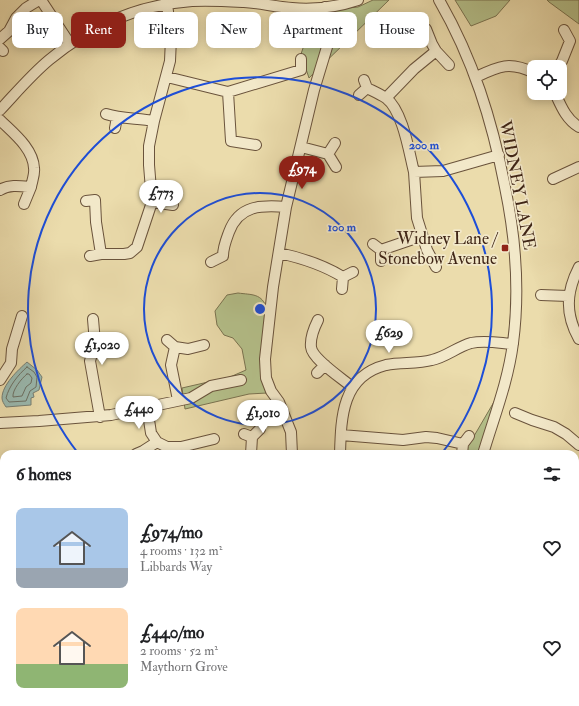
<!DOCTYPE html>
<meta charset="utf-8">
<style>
:root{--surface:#fff;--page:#f2f2f2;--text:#202124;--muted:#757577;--accent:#8f2418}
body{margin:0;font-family:"IM FELL Double Pica",serif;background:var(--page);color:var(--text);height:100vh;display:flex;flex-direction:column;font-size:15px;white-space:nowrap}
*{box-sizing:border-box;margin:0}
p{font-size:13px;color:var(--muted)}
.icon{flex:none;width:22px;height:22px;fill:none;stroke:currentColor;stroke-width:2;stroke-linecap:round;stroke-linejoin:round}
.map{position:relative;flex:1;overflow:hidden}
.sheet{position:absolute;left:0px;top:450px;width:579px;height:256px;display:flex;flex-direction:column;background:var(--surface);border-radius:12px 12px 0 0;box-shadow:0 2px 10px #0003}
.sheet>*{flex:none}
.guide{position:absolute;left:12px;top:12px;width:555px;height:36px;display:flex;gap:8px}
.fabs{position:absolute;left:527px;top:60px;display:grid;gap:8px}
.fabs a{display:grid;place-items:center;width:40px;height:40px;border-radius:8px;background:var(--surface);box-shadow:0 2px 10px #0003;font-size:20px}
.price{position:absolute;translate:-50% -34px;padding:0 9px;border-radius:14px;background:#fff;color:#222;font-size:13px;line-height:26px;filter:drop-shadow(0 1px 2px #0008)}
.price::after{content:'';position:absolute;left:50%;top:24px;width:12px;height:9px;margin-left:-6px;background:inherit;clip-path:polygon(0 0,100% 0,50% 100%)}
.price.active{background:var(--accent);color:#fff}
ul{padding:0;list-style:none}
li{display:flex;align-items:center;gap:12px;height:100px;padding:0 16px}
li span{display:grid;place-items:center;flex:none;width:112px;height:80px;border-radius:8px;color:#555}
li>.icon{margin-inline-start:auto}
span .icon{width:48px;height:48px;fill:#fffc;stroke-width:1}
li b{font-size:17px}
h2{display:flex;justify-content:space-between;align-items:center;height:48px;padding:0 16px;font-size:17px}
.pill{padding:0 14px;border-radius:8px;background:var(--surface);box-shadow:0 2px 10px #0003;font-size:14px;line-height:36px}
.pill.active{background:var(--accent);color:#fff}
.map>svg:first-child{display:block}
.green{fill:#b5c18b;stroke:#7a7350}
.water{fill:#9abab1;stroke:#767e73}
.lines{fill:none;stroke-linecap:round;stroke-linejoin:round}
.shore{stroke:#6c7064;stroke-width:1}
.minor-casing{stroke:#6a533c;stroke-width:12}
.minor{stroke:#f2e8c9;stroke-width:10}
.ring{fill:none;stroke:#1d4ed8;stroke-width:2}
.poi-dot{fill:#8f2418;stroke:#f2e8c9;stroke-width:1.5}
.labels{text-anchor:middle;stroke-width:3.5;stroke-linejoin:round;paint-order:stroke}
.street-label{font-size:17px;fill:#3f2516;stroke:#f2e8c9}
.poi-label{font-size:17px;fill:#3f2516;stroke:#f2e8c9;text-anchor:end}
.centre{fill:#1d4ed8;stroke:#f2e8c9;stroke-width:2}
.ring-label{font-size:12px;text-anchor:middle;font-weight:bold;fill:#1d4ed8;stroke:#f2e8c9;stroke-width:3.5;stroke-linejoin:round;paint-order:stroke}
</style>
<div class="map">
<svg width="579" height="706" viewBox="0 0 579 706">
<rect width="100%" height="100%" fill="#ebdcac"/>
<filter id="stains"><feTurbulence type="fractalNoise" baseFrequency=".005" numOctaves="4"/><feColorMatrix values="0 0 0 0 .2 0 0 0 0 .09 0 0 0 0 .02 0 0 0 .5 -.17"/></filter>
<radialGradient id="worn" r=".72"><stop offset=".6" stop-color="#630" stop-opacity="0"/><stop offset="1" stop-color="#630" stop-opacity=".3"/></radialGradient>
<path class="green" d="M373,0H389L309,78L301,54L313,19L288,16L291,13L331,12L338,9L358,7Z
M455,0H510L496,16L471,26Z
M547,0H579V24L549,2Z
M238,293C252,295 262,293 267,309L262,370L263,384L267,393L249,394L185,409L182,388L230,377L246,370L242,349L233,338L224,335L217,325L215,311L227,295Z
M498,395L480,454H467V448Z
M345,702H382L367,706H323Z
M412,702H489L492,706H466L447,704L442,706H397Z"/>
<path class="water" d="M27,362L37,370L42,377L39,390L33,393L34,397L31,398V405L6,407C4,404 2,401 2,398C2,385 18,370 27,362Z"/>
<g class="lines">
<path class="shore" d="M27,367L34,372L37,377L36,387L30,391L26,401L9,402L6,398C9,386 18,375 27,367Z
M27,374H29L32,378L31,383L26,387L22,396L13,397C12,390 22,378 27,374Z"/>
<defs>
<path id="minor" d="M41,0L70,44
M439,0C473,59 492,120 505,187C516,240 520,290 513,343C508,382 494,417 483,454
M0,39L9,31L16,18L26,8L39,0
M0,48L3,51
M436,51L449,65
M558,67L562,61L570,41L564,30
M167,77L228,92L231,141L256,145
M476,77C499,66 510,61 534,73
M364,80L367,88C373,91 380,94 386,98C403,111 409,152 414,172L443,171L499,155
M228,92L301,70V59
M555,93C561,106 566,119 579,127
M359,95L367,88
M386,98L414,69L436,51L432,44L426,29
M0,110C16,93 31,75 49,60C91,25 137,5 192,1C209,0 226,1 244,2C260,3 276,7 292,8C314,10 337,7 358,0
M106,114C121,119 138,118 154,121
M0,120C13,133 33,148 34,168C35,174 32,181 31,187C21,186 9,184 0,190
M115,128L117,117
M301,147L328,154L336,167
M328,154L335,143
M414,172L417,218L427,250L436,267
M553,179L579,167
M86,201L95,200L96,222L101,254H124L130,253L137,247L152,202L149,165V146L154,121L170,61L171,38L167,3
M152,202L173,205
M24,204L31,187
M373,244L381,250L422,236
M279,253C302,258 322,264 343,277L342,289
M90,256L101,254
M381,261V250
M211,262L223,256C223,247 226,240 229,232C239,205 261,205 286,207
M579,267C566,292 565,314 579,339
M343,277L353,272
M541,295L568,296
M93,319L95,343L90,361L100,417
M318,320C314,328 310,338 311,347C312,359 343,379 352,387
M167,340L175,347
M317,373L325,365
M0,380L11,363L12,349L22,316
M178,400L171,365L175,347L188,349L204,345
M515,413L532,420L554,427L566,434L579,445
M0,423L39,421L111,415L191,398L211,386L241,380
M244,434L252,437L251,454
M341,435L403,440L426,437L437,438L463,444L462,454
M252,437L260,429
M157,442L167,447H181L214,439
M463,444L469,436
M136,454L143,451L157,442L151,433L147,407
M292,454L291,432L279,402L271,391L266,378L265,359L273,287L286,207L314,90L327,47V20L325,7
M340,454C341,417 342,376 386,365C401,362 417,364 432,360C446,357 457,347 471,343C485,340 499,343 513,344
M0,482L4,483
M575,516L579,517
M4,535L0,551L4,552
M575,612L579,610
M0,652H4
M66,702V706
M275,702V706
M497,702L499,706
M506,702L507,706
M382,706L395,702"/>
</defs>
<use href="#minor" class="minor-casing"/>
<use href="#minor" class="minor"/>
</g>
<g class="ring">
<circle cx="260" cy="309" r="116"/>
<path d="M78 453A232 232 0 1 1 442 453"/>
</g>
<rect class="poi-dot" x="501" y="244" width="8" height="8" rx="2"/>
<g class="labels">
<g class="street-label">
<text transform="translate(518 185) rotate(79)" y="6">WIDNEY LANE</text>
</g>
<g class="poi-label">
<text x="497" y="244">Widney Lane /<tspan x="497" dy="20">Stonebow Avenue</tspan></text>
</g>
</g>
<circle cx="260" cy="309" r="6" class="centre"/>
<g class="ring-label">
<text x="424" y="149">200 m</text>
<text x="342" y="231">100 m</text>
</g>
<rect width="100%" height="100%" filter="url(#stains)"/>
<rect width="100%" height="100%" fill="url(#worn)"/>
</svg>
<div class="fabs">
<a><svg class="icon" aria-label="locate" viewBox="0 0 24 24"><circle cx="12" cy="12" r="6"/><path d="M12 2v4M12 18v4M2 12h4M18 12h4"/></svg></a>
</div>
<b class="price active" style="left:302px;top:190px">£974</b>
<b class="price" style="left:161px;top:214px">£773</b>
<b class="price" style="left:389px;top:354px">£629</b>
<b class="price" style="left:102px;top:366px">£1,020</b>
<b class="price" style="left:139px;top:430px">£440</b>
<b class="price" style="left:263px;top:434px">£1,010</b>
<div class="guide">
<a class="pill">Buy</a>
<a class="pill active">Rent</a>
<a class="pill">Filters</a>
<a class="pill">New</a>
<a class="pill">Apartment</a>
<a class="pill">House</a>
</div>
<section class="sheet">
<h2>6 homes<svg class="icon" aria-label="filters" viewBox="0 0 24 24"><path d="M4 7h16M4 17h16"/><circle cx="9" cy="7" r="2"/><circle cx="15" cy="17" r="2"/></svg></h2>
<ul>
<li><span style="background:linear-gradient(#a9c7e8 75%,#9aa5b1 0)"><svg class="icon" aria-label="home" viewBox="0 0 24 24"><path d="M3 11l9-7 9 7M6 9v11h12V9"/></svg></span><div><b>£974/mo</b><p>4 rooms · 132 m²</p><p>Libbards Way</p></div><svg class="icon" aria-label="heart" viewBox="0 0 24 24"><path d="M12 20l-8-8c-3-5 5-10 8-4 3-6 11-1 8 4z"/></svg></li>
<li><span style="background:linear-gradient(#ffd9b3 70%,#8fb573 0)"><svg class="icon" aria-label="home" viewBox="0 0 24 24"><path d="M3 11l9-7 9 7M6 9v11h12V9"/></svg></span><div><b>£440/mo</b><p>2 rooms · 52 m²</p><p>Maythorn Grove</p></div><svg class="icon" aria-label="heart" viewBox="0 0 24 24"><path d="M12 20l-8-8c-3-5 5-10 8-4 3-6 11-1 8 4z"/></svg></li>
</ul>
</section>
</div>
